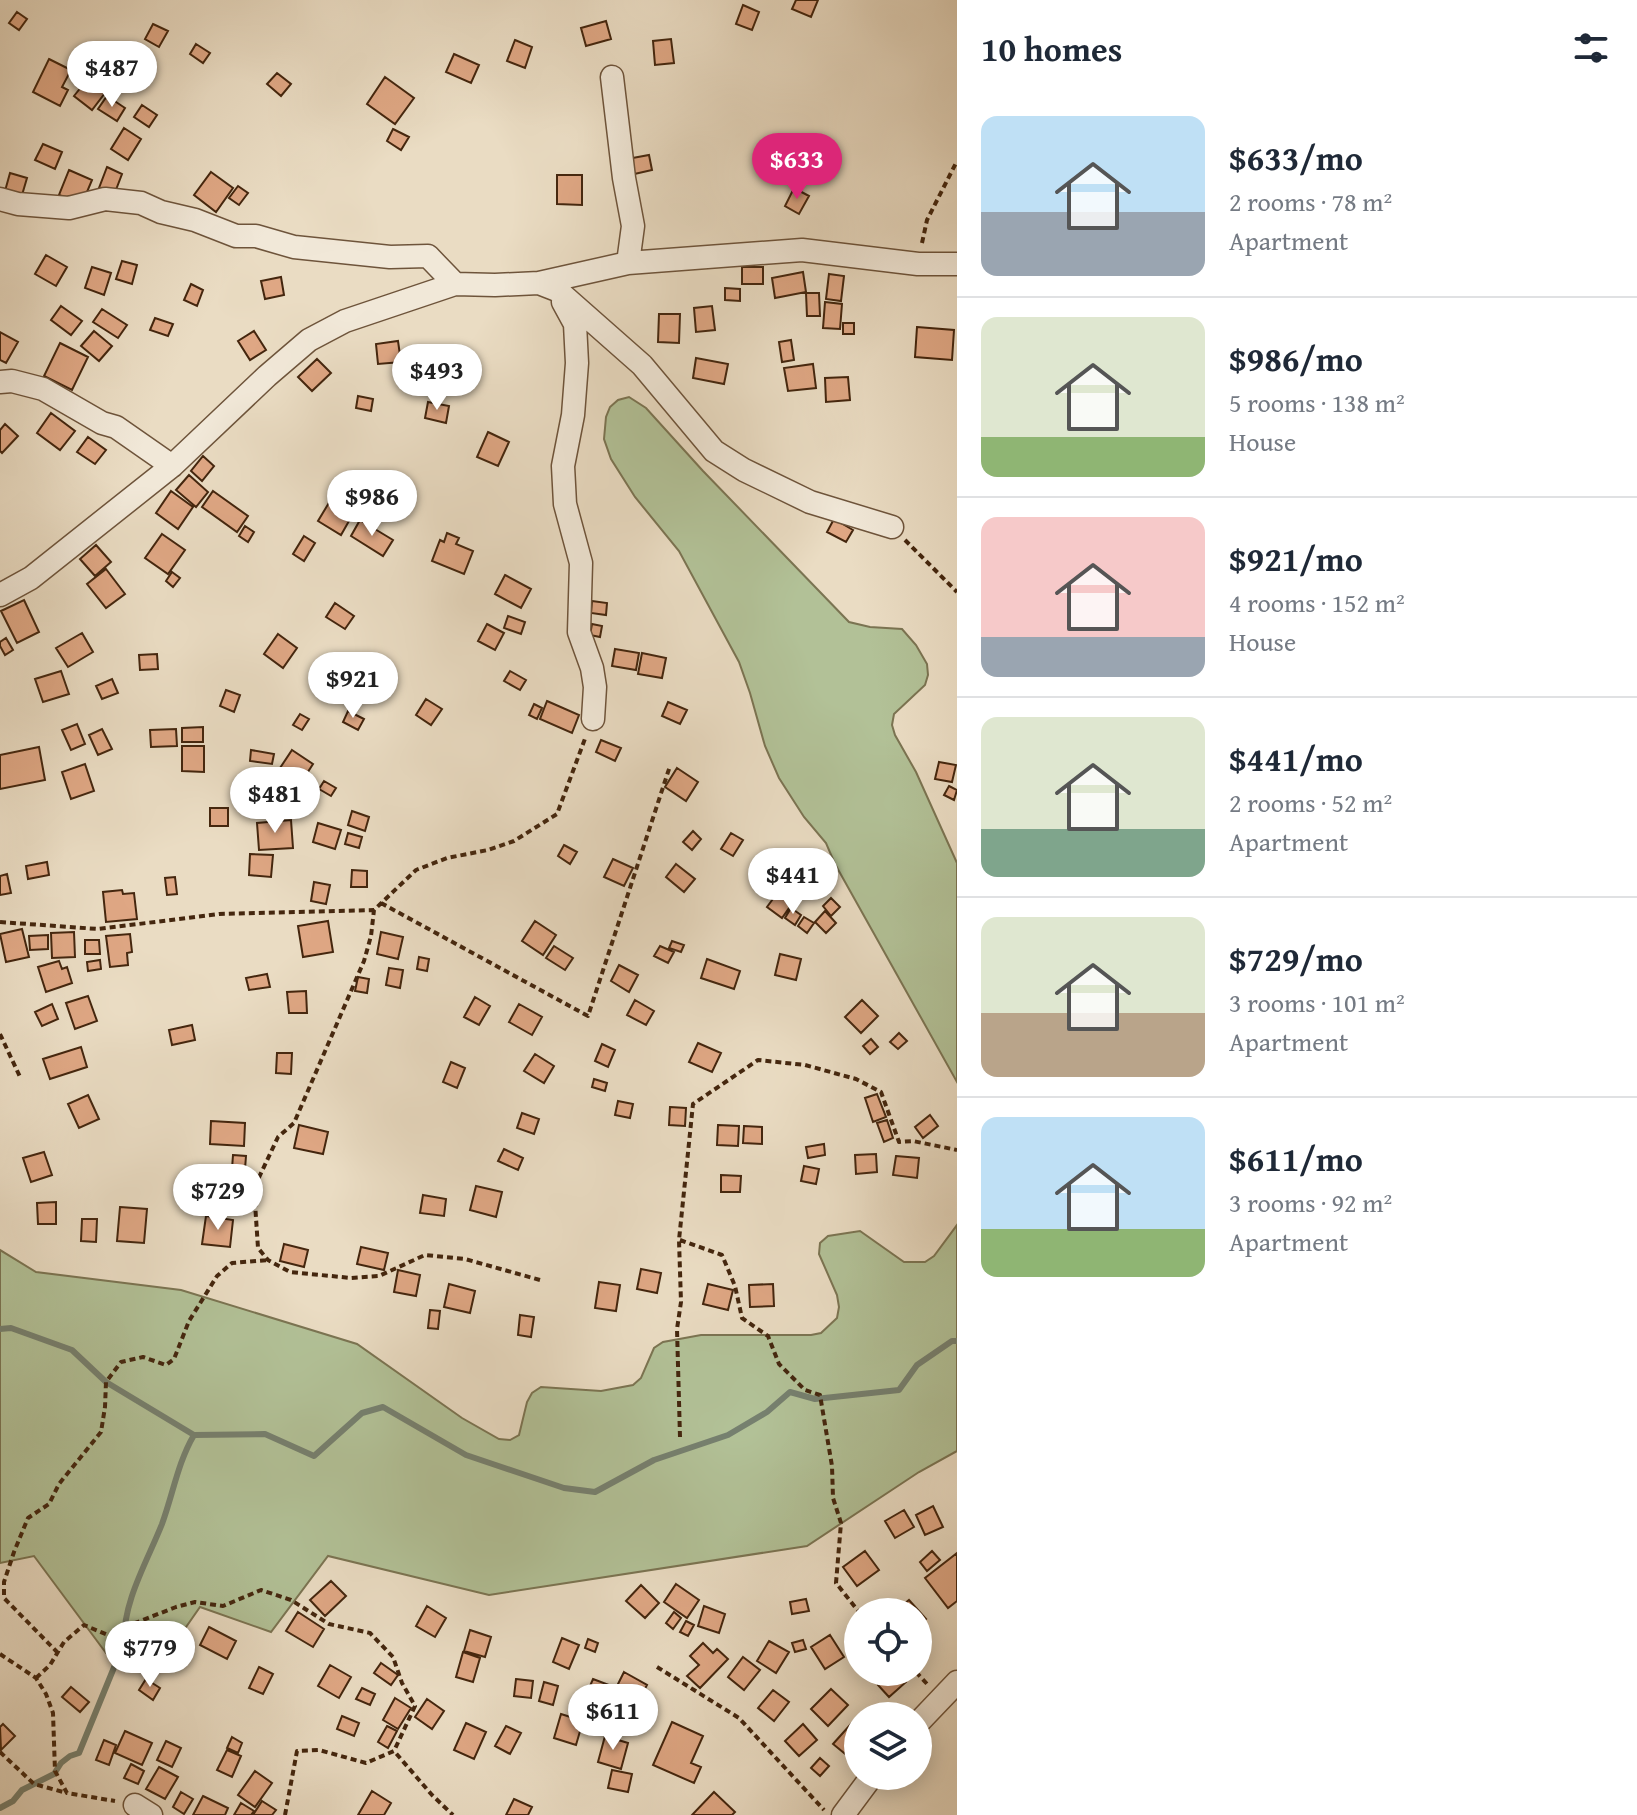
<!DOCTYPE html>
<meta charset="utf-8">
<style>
:root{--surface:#fff;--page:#f6f6f7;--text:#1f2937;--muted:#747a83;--line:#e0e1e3;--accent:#db2777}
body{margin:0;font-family:"Gentium Book Plus",serif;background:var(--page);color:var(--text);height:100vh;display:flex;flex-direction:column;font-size:30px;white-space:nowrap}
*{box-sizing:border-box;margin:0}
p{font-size:26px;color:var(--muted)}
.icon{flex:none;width:44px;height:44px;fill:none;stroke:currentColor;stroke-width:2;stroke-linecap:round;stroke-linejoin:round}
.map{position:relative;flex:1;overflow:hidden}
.side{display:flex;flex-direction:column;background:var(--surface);width:680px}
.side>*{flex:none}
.tools{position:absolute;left:844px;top:1598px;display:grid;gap:16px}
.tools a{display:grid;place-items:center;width:88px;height:88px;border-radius:50%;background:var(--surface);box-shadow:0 4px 20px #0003;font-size:40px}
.price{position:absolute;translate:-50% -68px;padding:0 18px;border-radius:28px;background:#fff;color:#222;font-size:26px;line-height:52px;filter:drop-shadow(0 2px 4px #0008)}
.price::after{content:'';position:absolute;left:50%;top:48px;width:24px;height:18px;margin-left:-12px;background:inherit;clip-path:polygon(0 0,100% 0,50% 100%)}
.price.on{background:var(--accent);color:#fff}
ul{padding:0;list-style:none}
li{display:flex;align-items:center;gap:24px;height:200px;padding:0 24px}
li+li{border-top:2px solid var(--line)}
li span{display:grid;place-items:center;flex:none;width:224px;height:160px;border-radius:16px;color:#555}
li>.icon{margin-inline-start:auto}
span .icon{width:96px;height:96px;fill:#fffc;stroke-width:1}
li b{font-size:34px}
h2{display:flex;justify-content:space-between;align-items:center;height:96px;padding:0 24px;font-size:34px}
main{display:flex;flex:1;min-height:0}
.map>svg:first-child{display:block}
.green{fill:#b2c197;stroke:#7b7452;stroke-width:2}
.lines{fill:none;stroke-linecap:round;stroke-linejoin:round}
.stream{stroke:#76806f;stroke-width:6}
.building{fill:#dfa784;stroke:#44260e;stroke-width:2}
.minor-casing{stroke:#6e543b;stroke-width:25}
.path{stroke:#44260e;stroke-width:4;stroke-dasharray:6 4;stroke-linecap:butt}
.minor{stroke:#f1e8d8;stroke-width:22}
</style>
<main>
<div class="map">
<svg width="957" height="1815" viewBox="0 0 957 1815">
<rect width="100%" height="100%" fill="#eadcc3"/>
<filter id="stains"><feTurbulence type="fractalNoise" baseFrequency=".0025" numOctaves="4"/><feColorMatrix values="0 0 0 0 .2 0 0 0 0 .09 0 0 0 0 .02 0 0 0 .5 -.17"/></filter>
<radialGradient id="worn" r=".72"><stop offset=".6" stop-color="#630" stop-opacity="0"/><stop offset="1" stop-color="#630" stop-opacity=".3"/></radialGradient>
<path class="green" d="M629,397L646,408L703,471L849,622L870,627L902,629L916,645L927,664L928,675L925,685L894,714L892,725L895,735L916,772L957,863V1082L835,864L826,843L804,817L779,778L765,746L750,693L739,662L679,551L635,497L611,459L604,439L606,417L610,407L618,400Z
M957,1225V1451L919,1472L807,1546L489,1595L328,1556L271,1632L200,1607L152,1676L106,1653L34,1556L0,1563V1250L36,1272L181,1290L357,1344L462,1418L499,1439L510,1440L519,1435L527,1402L532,1393L541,1387L601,1391L633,1385L641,1378L654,1348L663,1342L701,1335H811L821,1333L837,1318L839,1307L837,1295L819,1254L820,1243L828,1236L860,1231L904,1262H925L934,1256Z"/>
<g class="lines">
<path class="stream" d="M0,1329L11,1328L72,1350L106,1382L194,1435L265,1434L314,1456L362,1413L383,1407L466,1455L564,1488L595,1492L654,1460L728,1435L767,1412L790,1392L815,1399L899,1390L917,1365L952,1341H957
M0,1808L13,1801L22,1790L54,1774L61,1763L70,1756L79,1753L124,1643C123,1601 147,1562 162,1524C173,1494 178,1462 194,1435"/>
</g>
<path class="building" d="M796,0H818L811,17L792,9Z
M743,5L759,12L752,30L736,24Z
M17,12L27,19L19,30L9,23Z
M606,21L611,39L586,46L581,28Z
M153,24L168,31L159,47L145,39Z
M671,39L674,63L655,65L653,41Z
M515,40L532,47L525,68L507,61Z
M196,44L210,53L203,63L190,54Z
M454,54L479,65L471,83L446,72Z
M49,59L71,70L62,87L68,90L60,106L33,92Z
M277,73L291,84L281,96L267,84Z
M90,76L108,89L92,110L74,96Z
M385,77L414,98L395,124L367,104Z
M107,96L125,108L117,121L98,109Z
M142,105L157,115L149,127L134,117Z
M124,128L141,139L128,160L111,149Z
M393,129L409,137L401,150L387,141Z
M792,142L812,159L801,173L781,156Z
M43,144L62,152L55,169L35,160Z
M649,155L652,170L630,175L627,159Z
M107,167L122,174L114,195L99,188Z
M69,170L92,180L82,204L59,195Z
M211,172L233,188L216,212L194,195Z
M10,173L27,178L22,195L5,191Z
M557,175H582V205L557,204Z
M238,186L248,193L239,205L229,198Z
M794,188L809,196L799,214L785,206Z
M46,255L67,267L56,286L35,274Z
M122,261L137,265L132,284L116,279Z
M92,267L111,273L104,295L85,288Z
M742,267H763V284H742Z
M803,272L806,292L775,298L772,278Z
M829,274L844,276L841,301L826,299Z
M281,277L284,295L265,299L261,281Z
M191,284L203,290L197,306L184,300Z
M725,288L740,289V301L725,300Z
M806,293H819L820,316H807Z
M825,302L842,304L840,329L823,328Z
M61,306L82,321L71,335L51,320Z
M712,306L715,330L696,332L694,308Z
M102,309L127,325L118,338L93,322Z
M659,314H680L679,343L658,342Z
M155,318L173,324L168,336L150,330Z
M843,323H854V334H843Z
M917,327L954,330L952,360L915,357Z
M94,331L112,346L99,361L81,346Z
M254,331L266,350L250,360L238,341Z
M0,332L18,342L6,363L0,360Z
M791,340L794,360L782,362L779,342Z
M398,341L401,362L378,364L376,344Z
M60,343L88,357L72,390L44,376Z
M696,358L728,364L724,384L693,378Z
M317,359L331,373L312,391L298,377Z
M813,364L816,388L788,391L784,368Z
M848,377L850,400L826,402L825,378Z
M415,378L426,379L425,392L414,390Z
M358,396L373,399L371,411L356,408Z
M428,402L449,406L446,423L425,418Z
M51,413L75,431L60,450L37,433Z
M5,424L18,436L2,453L0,451V430Z
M488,432L509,442L498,466L477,457Z
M88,437L106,450L95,464L77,452Z
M203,456L214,466L202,481L191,471Z
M189,475L208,492L196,507L176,490Z
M171,491L193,507L178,529L156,513Z
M213,491L248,516L237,532L202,507Z
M330,501L353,514L341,535L318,521Z
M834,519L853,530L846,542L827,532Z
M360,520L393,540L383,556L351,536Z
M245,526L254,532L248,542L239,536Z
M447,533L459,538L456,544L473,551L464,574L432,561L440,540L444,542Z
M162,534L185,550L168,574L145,558Z
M304,536L315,543L304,561L293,554Z
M96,545L111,562L95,576L80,559Z
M106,569L125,594L106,608L87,584Z
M172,572L180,578L173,587L166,581Z
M505,575L531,589L521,608L495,594Z
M24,600L39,632L17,643L1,611Z
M592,601L607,603L606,615L591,613Z
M335,603L354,616L345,629L326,617Z
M508,616L525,622L521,634L504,628Z
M487,624L504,633L495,650L478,641Z
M592,624L602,626L600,637L590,635Z
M82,633L93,652L68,667L56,648Z
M278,634L297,648L283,668L264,654Z
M6,638L13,650L5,655L0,646V642Z
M615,649L639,653L636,670L612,666Z
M642,653L666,658L662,678L638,674Z
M157,654L158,669L140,670L139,655Z
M61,671L69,694L43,702L35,679Z
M510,671L526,680L520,690L504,681Z
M112,679L118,693L102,699L96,686Z
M226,690L240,695L234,712L220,706Z
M426,699L442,709L431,725L416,715Z
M547,701L579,715L572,733L540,719Z
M668,702L687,710L680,724L662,716Z
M534,704L542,708L537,719L529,715Z
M348,711L364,719L358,730L343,722Z
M300,714L309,719L302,730L293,725Z
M77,724L85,744L71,750L62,730Z
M203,727V742H182V728Z
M102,729L112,749L98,755L89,735Z
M176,729L177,746L151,747L150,730Z
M601,740L621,748L615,761L596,752Z
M182,746H204V772L182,771Z
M39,747L45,780L0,789V755Z
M251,750L274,754L272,764L250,761Z
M292,750L313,764L293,795L272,780Z
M939,762L956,765L952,782L935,779Z
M85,764L94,791L71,799L62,772Z
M677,768L698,782L686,801L665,787Z
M324,781L336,788L331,796L319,789Z
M949,786L957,790L954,800L944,795Z
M210,808H228V826H210Z
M352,811L369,817L365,831L348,825Z
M291,820L293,848L259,850L257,823Z
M318,823L341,830L335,849L313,842Z
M693,831L701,839L692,850L683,842Z
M348,833L362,837L359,848L345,844Z
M731,833L743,840L733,856L721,849Z
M564,845L577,852L570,864L558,856Z
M250,854L273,855L271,877L249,875Z
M613,859L633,868L624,886L604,877Z
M47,862L49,875L28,879L26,866Z
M676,864L695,879L684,892L666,877Z
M352,870L367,871V887H351Z
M7,874L11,893L0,895V876Z
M175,877L177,894L167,895L165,878Z
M314,882L330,885L326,904L311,901Z
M781,888L796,898L782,918L767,907Z
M122,890L123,894L134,893L137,919L106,922L103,892Z
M831,898L840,907L831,916L823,906Z
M791,908L801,915L795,925L785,918Z
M825,911L836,923L826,933L815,922Z
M804,917L814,923L807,933L798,926Z
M328,921L333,952L303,957L298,926Z
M535,921L556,935L543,955L522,941Z
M22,929L29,957L6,962L0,934Z
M74,932L75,957L52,958L51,933Z
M381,932L403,937L398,959L377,954Z
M130,934L132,952L127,953L128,965L110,967L106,936Z
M48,935V949L30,950L29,936Z
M85,940H99L100,954H85Z
M672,941L684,945L681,952L669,948Z
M554,946L573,958L565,970L546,958Z
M660,946L674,952L668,963L654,956Z
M780,954L801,959L796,980L775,975Z
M419,957L429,959L427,971L417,969Z
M707,959L740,971L734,989L701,978Z
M100,960L101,969L88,971L87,962Z
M59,961L62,969L67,967L72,983L46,992L38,967Z
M619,965L638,975L629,992L611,981Z
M389,968L403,970L400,988L386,985Z
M267,974L270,987L249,990L246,978Z
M358,977L369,979L367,993L355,991Z
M306,991L307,1013H289L287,992Z
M88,996L97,1021L75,1029L66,1003Z
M475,997L490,1006L479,1025L464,1017Z
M635,1000L654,1011L646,1025L627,1015Z
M862,1000L878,1016L861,1033L845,1017Z
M52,1004L58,1019L42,1026L35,1012Z
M519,1004L542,1017L532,1035L509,1022Z
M192,1025L195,1040L172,1045L169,1030Z
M899,1033L907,1041L898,1049L890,1042Z
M871,1039L878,1047L870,1054L863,1046Z
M698,1043L721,1053L712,1072L689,1062Z
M602,1044L615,1050L608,1067L595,1061Z
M81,1047L87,1067L50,1079L43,1059Z
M277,1053H292L291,1074L276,1073Z
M535,1054L554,1066L544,1083L524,1071Z
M451,1062L465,1068L457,1088L443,1082Z
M594,1079L607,1083L605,1091L592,1087Z
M877,1094L886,1117L873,1122L865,1098Z
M88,1095L99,1119L79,1128L68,1104Z
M618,1101L633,1104L630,1118L615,1115Z
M670,1107L686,1108L685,1126L669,1125Z
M522,1113L539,1119L534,1134L517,1128Z
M930,1115L938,1126L923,1138L915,1127Z
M887,1120L893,1138L884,1142L877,1123Z
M211,1121L245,1123L244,1146L210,1144Z
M299,1125L328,1132L323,1154L294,1148Z
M718,1125L739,1126L738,1146L717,1145Z
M744,1126L762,1127V1144L743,1143Z
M824,1144L825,1155L808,1158L806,1147Z
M504,1149L523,1158L518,1170L498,1161Z
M44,1152L52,1175L31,1182L23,1158Z
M876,1154L877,1172L856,1174L855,1155Z
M233,1155L246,1156L245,1169H232Z
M896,1156L919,1158L917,1178L893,1175Z
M804,1166L819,1169L816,1184L801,1181Z
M721,1175L741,1176L740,1192H721Z
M476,1186L502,1192L496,1217L470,1210Z
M423,1195L446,1199L444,1216L420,1213Z
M56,1202V1224H38L37,1203Z
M120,1207L147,1209L144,1243L117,1241Z
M206,1216L233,1220L230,1247L202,1244Z
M82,1219H97L96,1242L81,1241Z
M284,1244L308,1250L304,1267L280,1261Z
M361,1247L388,1253L384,1270L357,1264Z
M641,1269L661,1273L657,1293L637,1289Z
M398,1270L420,1275L416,1296L394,1292Z
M599,1282L620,1285L616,1311L595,1308Z
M449,1284L475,1291L470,1313L444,1307Z
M708,1284L733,1290L728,1310L703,1304Z
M773,1284L774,1306L750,1307L749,1285Z
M430,1310L440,1311L438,1329L428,1328Z
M520,1315L534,1317L531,1337L518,1335Z
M933,1506L943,1527L925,1535L916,1515Z
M904,1510L914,1527L895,1538L885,1521Z
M865,1551L879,1570L857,1586L843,1567Z
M932,1551L940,1560L927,1571L920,1562Z
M957,1553V1601L948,1608L925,1578Z
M331,1581L346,1596L325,1616L310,1600Z
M676,1584L699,1600L687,1618L664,1602Z
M641,1585L659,1603L645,1618L626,1601Z
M806,1599L809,1611L792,1614L790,1602Z
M909,1600L926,1619L918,1626V1612L896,1611Z
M427,1606L446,1618L435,1637L416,1626Z
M704,1606L725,1614L719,1633L698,1626Z
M298,1612L324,1629L313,1647L286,1631Z
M674,1612L681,1618L673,1629L666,1623Z
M686,1621L694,1625L688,1636L680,1632Z
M209,1627L236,1641L227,1659L200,1645Z
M470,1630L491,1637L485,1657L464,1651Z
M830,1635L844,1657L825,1669L811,1647Z
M562,1638L579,1645L569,1669L553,1662Z
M588,1639L598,1643L595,1652L585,1648Z
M803,1640L806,1649L795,1652L792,1643Z
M769,1641L789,1652L776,1673L757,1661Z
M703,1643L713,1653L717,1649L728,1659L700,1688L687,1676L699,1665L690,1656Z
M463,1652L480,1658L473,1682L456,1677Z
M743,1657L760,1670L744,1690L728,1677Z
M381,1663L398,1675L391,1685L374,1673Z
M330,1665L351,1677L339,1698L318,1686Z
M259,1667L273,1674L263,1694L249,1688Z
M624,1672L647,1685L635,1708L612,1696Z
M892,1672H897L906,1682L889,1697L878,1685Z
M146,1679L160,1688L153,1700L139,1690Z
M516,1679L533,1681L531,1698L514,1696Z
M593,1679L609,1685L599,1706L584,1700Z
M544,1682L558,1686L553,1705L539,1701Z
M71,1687L89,1702L80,1712L62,1697Z
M362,1688L375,1694L370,1705L356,1699Z
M831,1689L848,1705L828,1726L811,1709Z
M773,1690L789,1702L774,1721L758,1708Z
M395,1698L411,1708L398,1729L383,1720Z
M427,1699L444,1711L432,1729L415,1717Z
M561,1714L583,1721L576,1745L554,1738Z
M859,1715L858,1747L849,1757L833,1744Z
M342,1716L359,1723L354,1736L337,1729Z
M672,1722L703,1736L691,1763L701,1767L694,1783L653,1765Z
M466,1723L486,1732L474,1759L454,1750Z
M3,1724L15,1736L1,1750L0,1727Z
M803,1724L817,1740L799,1756L785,1741Z
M387,1726L397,1731L388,1748L378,1742Z
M506,1726L521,1733L510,1754L495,1746Z
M125,1731L152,1743L142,1765L115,1753Z
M605,1736L628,1743L621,1769L598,1762Z
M232,1737L242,1743L238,1753L227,1748Z
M104,1740L116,1745L109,1765L96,1760Z
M166,1741L181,1748L172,1767L157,1760Z
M227,1750L241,1756L232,1777L217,1770Z
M820,1758L829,1766L820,1776L811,1768Z
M131,1764L144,1771L138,1784L124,1778Z
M159,1767L178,1777L165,1799L146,1789Z
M612,1770L632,1774L628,1792L608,1788Z
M255,1771L272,1783L255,1807L238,1795Z
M372,1791L391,1803L384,1815H358Z
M181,1792L193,1799L184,1814L173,1807Z
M714,1792L735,1812L732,1815H692Z
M203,1796L228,1808L225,1815H193Z
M514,1799L532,1807L528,1815H506Z
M262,1801L276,1810L272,1815H253Z
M241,1803L254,1811L251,1815H234Z"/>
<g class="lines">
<defs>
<path id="minor" d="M612,77L624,178L633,226L628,263
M0,199L18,204L69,208L105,199L141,203L161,212L195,220L236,236H256L294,247L390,257L428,256L455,284
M539,283L557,290L642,365L714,451L744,470L810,502L892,527
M563,302L575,324L577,363L573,415L563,466L565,504L581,563L579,632L592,668L595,687L593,719
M0,382L12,381L43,389L102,423L116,427L172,466
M0,595L31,578L172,466L267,376L309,340L345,321L455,284L495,285L539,283L628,263L802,250L918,264H957
M918,1723L957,1682
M135,1805L151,1815
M843,1815L872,1776"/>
</defs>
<use href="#minor" class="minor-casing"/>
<path class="path" d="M922,243L927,220L957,161
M905,540L957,592
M381,903L588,1016L670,766
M0,922L98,929L219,914L374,910
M0,1034L21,1079
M680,1240L722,1255L735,1286L742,1318L768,1336L779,1364L805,1390L820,1395L832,1466L833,1498L841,1523L836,1583L859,1612
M540,1280L465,1259L425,1255L379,1276L351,1278L290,1272L268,1260L258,1248L254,1188L278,1137L294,1123L364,961L371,936L374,910L416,870L447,858L488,850L514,841L557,814L586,736
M680,1437L677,1329L681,1302L679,1240L693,1104L758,1060L805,1065L856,1079L881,1092L899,1142L913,1141L957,1150
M58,1653L4,1598V1582L14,1552L28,1518L49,1504L59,1484L101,1432L105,1407L106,1382L121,1362L143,1357L166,1365L174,1359L189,1321L217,1276L232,1263L268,1260
M0,1654L36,1678L46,1694L53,1713L55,1771L67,1793L115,1801
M657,1667L739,1718L824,1810
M916,1672L928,1685
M36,1678L50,1665L64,1642L84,1625L115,1638L130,1625L176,1607L195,1602L223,1606L261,1590L291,1600L329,1624L370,1633L393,1657L402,1683L415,1706L394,1751
M0,1752L34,1784L67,1793
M285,1815L297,1751L319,1750L366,1763L394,1751L432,1795L453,1815"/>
<use href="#minor" class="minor"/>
</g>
<rect width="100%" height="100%" filter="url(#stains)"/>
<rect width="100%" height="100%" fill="url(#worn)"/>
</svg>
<div class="tools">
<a><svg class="icon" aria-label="locate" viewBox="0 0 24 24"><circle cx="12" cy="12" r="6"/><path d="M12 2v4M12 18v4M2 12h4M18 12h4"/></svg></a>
<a><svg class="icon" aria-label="layers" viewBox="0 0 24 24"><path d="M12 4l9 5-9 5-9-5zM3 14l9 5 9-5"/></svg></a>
</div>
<b class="price" style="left:112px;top:109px">$487</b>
<b class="price on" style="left:797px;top:201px">$633</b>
<b class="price" style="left:437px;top:412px">$493</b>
<b class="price" style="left:372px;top:538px">$986</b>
<b class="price" style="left:353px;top:720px">$921</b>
<b class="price" style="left:275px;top:835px">$481</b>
<b class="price" style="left:793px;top:916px">$441</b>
<b class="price" style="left:218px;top:1232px">$729</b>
<b class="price" style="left:150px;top:1689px">$779</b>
<b class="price" style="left:613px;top:1752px">$611</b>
</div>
<section class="side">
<h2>10 homes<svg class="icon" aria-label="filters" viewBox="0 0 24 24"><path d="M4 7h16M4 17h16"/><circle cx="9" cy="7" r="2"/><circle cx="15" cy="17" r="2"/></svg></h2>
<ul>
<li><span style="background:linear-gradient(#bfe0f5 60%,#9aa5b1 0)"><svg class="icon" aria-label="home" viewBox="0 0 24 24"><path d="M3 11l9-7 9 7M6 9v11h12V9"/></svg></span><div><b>$633/mo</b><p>2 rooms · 78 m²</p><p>Apartment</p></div></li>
<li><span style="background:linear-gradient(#dfe7d0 75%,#8fb573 0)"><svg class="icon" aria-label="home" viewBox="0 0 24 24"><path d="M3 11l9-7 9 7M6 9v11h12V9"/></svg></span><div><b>$986/mo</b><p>5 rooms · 138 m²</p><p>House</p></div></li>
<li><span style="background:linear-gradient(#f6c9c9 75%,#9aa5b1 0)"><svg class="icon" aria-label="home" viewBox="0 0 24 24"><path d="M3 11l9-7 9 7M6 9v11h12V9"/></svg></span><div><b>$921/mo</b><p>4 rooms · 152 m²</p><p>House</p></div></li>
<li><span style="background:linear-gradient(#dfe7d0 70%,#7fa58c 0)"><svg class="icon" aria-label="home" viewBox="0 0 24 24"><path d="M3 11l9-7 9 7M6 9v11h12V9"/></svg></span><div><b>$441/mo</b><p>2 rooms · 52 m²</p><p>Apartment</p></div></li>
<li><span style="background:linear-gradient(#dfe7d0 60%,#b9a48a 0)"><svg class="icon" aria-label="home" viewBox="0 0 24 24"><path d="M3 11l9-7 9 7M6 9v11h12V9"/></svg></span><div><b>$729/mo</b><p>3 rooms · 101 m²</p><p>Apartment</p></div></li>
<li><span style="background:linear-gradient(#bfe0f5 70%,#8fb573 0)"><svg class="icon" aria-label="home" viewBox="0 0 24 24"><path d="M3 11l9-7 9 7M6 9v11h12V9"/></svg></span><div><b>$611/mo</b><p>3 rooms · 92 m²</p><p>Apartment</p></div></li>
</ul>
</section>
</main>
